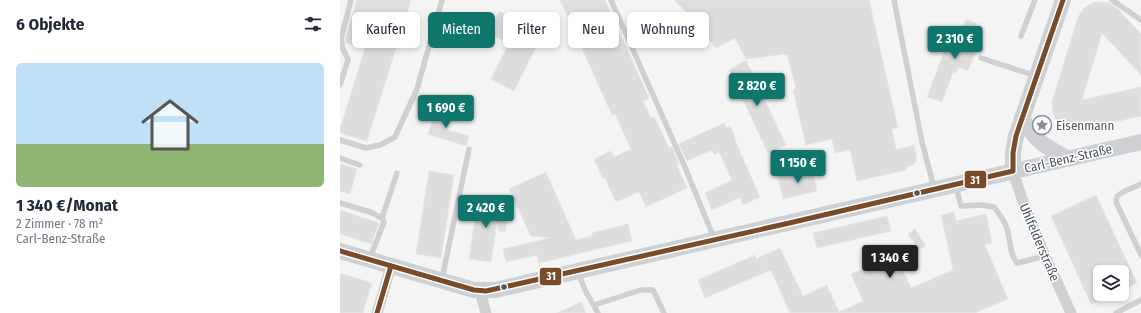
<!DOCTYPE html>
<html lang="de">
<meta charset="utf-8">
<style>
:root{--surface:#fff;--page:#f6f6f7;--text:#1f2937;--muted:#747a83;--line:#e0e1e3;--accent:#0f766e}
body{margin:0;font-family:"Fira Sans Condensed",sans-serif;background:var(--page);color:var(--text);height:100vh;display:flex;flex-direction:column;font-size:15px;white-space:nowrap}
*{box-sizing:border-box;margin:0}
p{font-size:13px;color:var(--muted)}
.icon{flex:none;width:22px;height:22px;fill:none;stroke:currentColor;stroke-width:2;stroke-linecap:round;stroke-linejoin:round}
.map{position:relative;flex:1;overflow:hidden}
.panel{display:flex;flex-direction:column;background:var(--surface);width:340px}
.panel>*{flex:none}
.top-card{position:absolute;left:12px;top:12px;width:380px;height:36px;display:flex;gap:8px}
.tools{position:absolute;left:753px;top:265px;display:grid;gap:8px}
.tools a{display:grid;place-items:center;width:36px;height:36px;border-radius:6px;background:var(--surface);box-shadow:0 2px 6px #0003;font-size:20px}
.price{position:absolute;translate:-50% -34px;padding:0 9px;border-radius:4px;background:var(--accent);color:#fff;font-size:13px;line-height:26px;filter:drop-shadow(0 1px 2px #0008)}
.price::after{content:'';position:absolute;left:50%;top:24px;width:12px;height:9px;margin-left:-6px;background:inherit;clip-path:polygon(0 0,100% 0,50% 100%)}
.price.on{background:#222;color:#fff}
ul{padding:0;list-style:none}
li{display:grid;align-content:center;gap:8px;height:212px;padding:0 16px}
li+li{border-top:1px solid var(--line)}
li span{display:grid;place-items:center;height:124px;border-radius:6px;color:#555}
li>.icon{margin-inline-start:auto}
span .icon{width:72px;height:72px;fill:#fffc;stroke-width:1}
li b{font-size:17px}
h2{display:flex;justify-content:space-between;align-items:center;height:48px;padding:0 16px;font-size:17px}
.chip{padding:0 14px;border-radius:6px;background:var(--surface);box-shadow:0 2px 6px #0003;font-size:14px;line-height:36px}
.chip.on{background:var(--accent);color:#fff}
main{display:flex;flex:1;min-height:0}
.map>svg:first-child{display:block}
.building{fill:#ddddde;stroke:#e5e6e7}
.lines{fill:none;stroke-linecap:round;stroke-linejoin:round}
.lane{stroke:#ced0d2;stroke-width:5.5}
.street{stroke:#ced0d2;stroke-width:11}
.secondary{stroke:#ced0d4;stroke-width:16}
.bus-1-casing{stroke:#fff;stroke-width:8}
.bus-1{stroke:#7a4b2a;stroke-width:5}
.bus-dot{fill:#4a5661;stroke:#fff;stroke-width:1.5}
.labels{text-anchor:middle;stroke-width:3;stroke-linejoin:round;paint-order:stroke}
.poi-label{font-size:13px;fill:#4a5661;stroke:#fff;text-anchor:start}
.street-label{font-size:13px;fill:#4a5661;stroke:#fff}
.line-badge{stroke:#fff;stroke-width:1.5}
.badge-label{font-size:11px;text-anchor:middle;font-weight:bold;fill:#fff}
</style>
<main>
<section class="panel">
<h2>6 Objekte<svg class="icon" aria-label="filters" viewBox="0 0 24 24"><path d="M4 7h16M4 17h16"/><circle cx="9" cy="7" r="2"/><circle cx="15" cy="17" r="2"/></svg></h2>
<ul>
<li><span style="background:linear-gradient(#bfe0f5 65%,#8fb573 0)"><svg class="icon" aria-label="home" viewBox="0 0 24 24"><path d="M3 11l9-7 9 7M6 9v11h12V9"/></svg></span><div><b>1 340 €/Monat</b><p>2 Zimmer · 78 m²</p><p>Carl-Benz-Straße</p></div></li>
</ul>
</section>
<div class="map">
<svg width="801" height="313" viewBox="0 0 801 313">
<rect width="100%" height="100%" fill="#f4f4f4"/>
<path class="building" d="M17,0H71L27,141L0,133V129L25,48L6,43L5,39Z
M220,0H265L309,98L303,101L311,118L314,116L329,148L332,147L339,165L337,166L347,188L306,207L299,192L276,202L265,178L263,179L254,159L271,151L274,157L291,149L275,114L272,115Z
M334,0H529L558,128L552,129L556,150L574,145L577,158L574,164L566,168V170L517,181L510,150L495,153L492,139L466,145L453,90L456,89L447,54L406,59L395,38L376,48L360,28L362,27Z
M754,2H762L769,3L779,10L801,34V75L762,33L742,100L801,87V116L740,130H732L724,127L716,120L713,112L712,102L738,17L744,8Z
M159,11L203,33L174,91L151,79L169,43L148,33Z
M626,19L637,24L634,32L639,34L637,40L640,41L628,71L618,67L616,73L613,72L602,102L587,97L607,44L615,47Z
M406,60L446,145L428,153L389,70Z
M96,109L112,115L107,130L129,136L126,146L88,134Z
M384,123L386,128L390,126L395,137L394,138L420,197L403,205L400,197L372,210L365,193L392,180L379,152L374,155L372,150L347,161L339,144Z
M0,164L17,169L10,194L0,191Z
M472,168L477,191L443,199L438,176Z
M89,171L114,175L101,258L76,254Z
M206,172L236,240L252,236V233L288,224L292,241L199,263L197,255L166,262L163,249L210,238L191,236L169,189Z
M756,195L797,283L782,290V272H760V300L751,304L711,216Z
M138,196L160,199L157,220L167,221L165,232L159,231L157,223L151,262L129,259Z
M0,210L39,223L31,244L0,234Z
M614,212L616,221L646,214L652,243L645,245L668,299L635,313H450L431,270L365,298L358,280L415,255L416,259L440,248L463,296L487,285L499,312L523,301L511,274L556,254L571,288L613,270L601,215Z
M547,216L551,231L477,248L473,233Z
M575,229L586,246L579,250L568,234Z
M0,273L32,283L23,313H0Z
M241,302L246,313H217Z"/>
<g class="lines">
<path class="lane" d="M271,0L344,165L374,238
M554,0L582,142L594,188
M772,0L801,20
M681,36L695,0
M641,58L696,76
M0,85L8,60L3,49L1,39L11,0
M0,140L26,148L40,145L55,137L77,89L102,0
M0,158L20,165
M801,184L785,191L777,196L776,202L801,255
M616,186L621,206L642,205L654,207C659,214 665,221 667,229C671,240 669,254 677,263L705,256
M0,203L30,212L42,218L44,222L30,258
M42,218L57,173
M238,273L245,290L258,313
M102,279L129,149
M254,305L301,290H313L324,313
M776,313L801,300"/>
<path class="street" d="M673,171L681,196L705,256L731,313
M140,291L146,313
M37,313L51,266"/>
<path class="secondary" d="M682,118C695,141 704,146 727,158
M673,171V153L676,136L723,0
M0,251L134,290H155L801,142"/>
<defs>
<path id="bus-1" d="M0,251L134,290L146,291L445,224L673,171V153L676,136L723,0
M37,313L51,266"/>
</defs>
<use href="#bus-1" class="bus-1-casing"/>
<use href="#bus-1" class="bus-1"/>
</g>
<defs>
<symbol id="sight-ring" viewBox="-11 -11 22 22"><circle r="9.5" fill="#fff" stroke="#868d94" stroke-width="1.5"/><path d="M0-6L1.8-2.2L6-1.7L2.9 1.2L3.7 5.4L0 3.3L-3.7 5.4L-2.9 1.2L-6-1.7L-1.8-2.2Z" fill="#868d94"/></symbol>
</defs>
<g fill-rule="evenodd">
<use href="#sight-ring" x="691" y="114" width="22" height="22"/>
</g>
<g class="bus-dot">
<circle cx="577" cy="193" r="3.5"/>
<circle cx="164" cy="287" r="3.5"/>
</g>
<g class="labels">
<g class="poi-label">
<text x="716" y="130">Eisenmann</text>
</g>
<g class="street-label">
<text transform="translate(728 158) rotate(-13)" y="5">Carl-Benz-Straße</text>
<text transform="translate(700 242) rotate(67)" y="5">Uhlfelderstraße</text>
</g>
</g>
<g class="line-badge">
<rect x="624" y="170" width="23" height="19" rx="4" fill="#7a4b2a"/>
<rect x="199" y="267" width="23" height="19" rx="4" fill="#7a4b2a"/>
</g>
<g class="badge-label">
<text x="635" y="184">31</text>
<text x="211" y="280">31</text>
</g>
</svg>
<div class="tools">
<a><svg class="icon" aria-label="layers" viewBox="0 0 24 24"><path d="M12 4l9 5-9 5-9-5zM3 14l9 5 9-5"/></svg></a>
</div>
<b class="price" style="left:615px;top:60px">2 310 €</b>
<b class="price" style="left:417px;top:107px">2 820 €</b>
<b class="price" style="left:106px;top:129px">1 690 €</b>
<b class="price" style="left:458px;top:184px">1 150 €</b>
<b class="price" style="left:146px;top:229px">2 420 €</b>
<b class="price on" style="left:550px;top:279px">1 340 €</b>
<div class="top-card">
<a class="chip">Kaufen</a>
<a class="chip on">Mieten</a>
<a class="chip">Filter</a>
<a class="chip">Neu</a>
<a class="chip">Wohnung</a>
</div>
</div>
</main>
